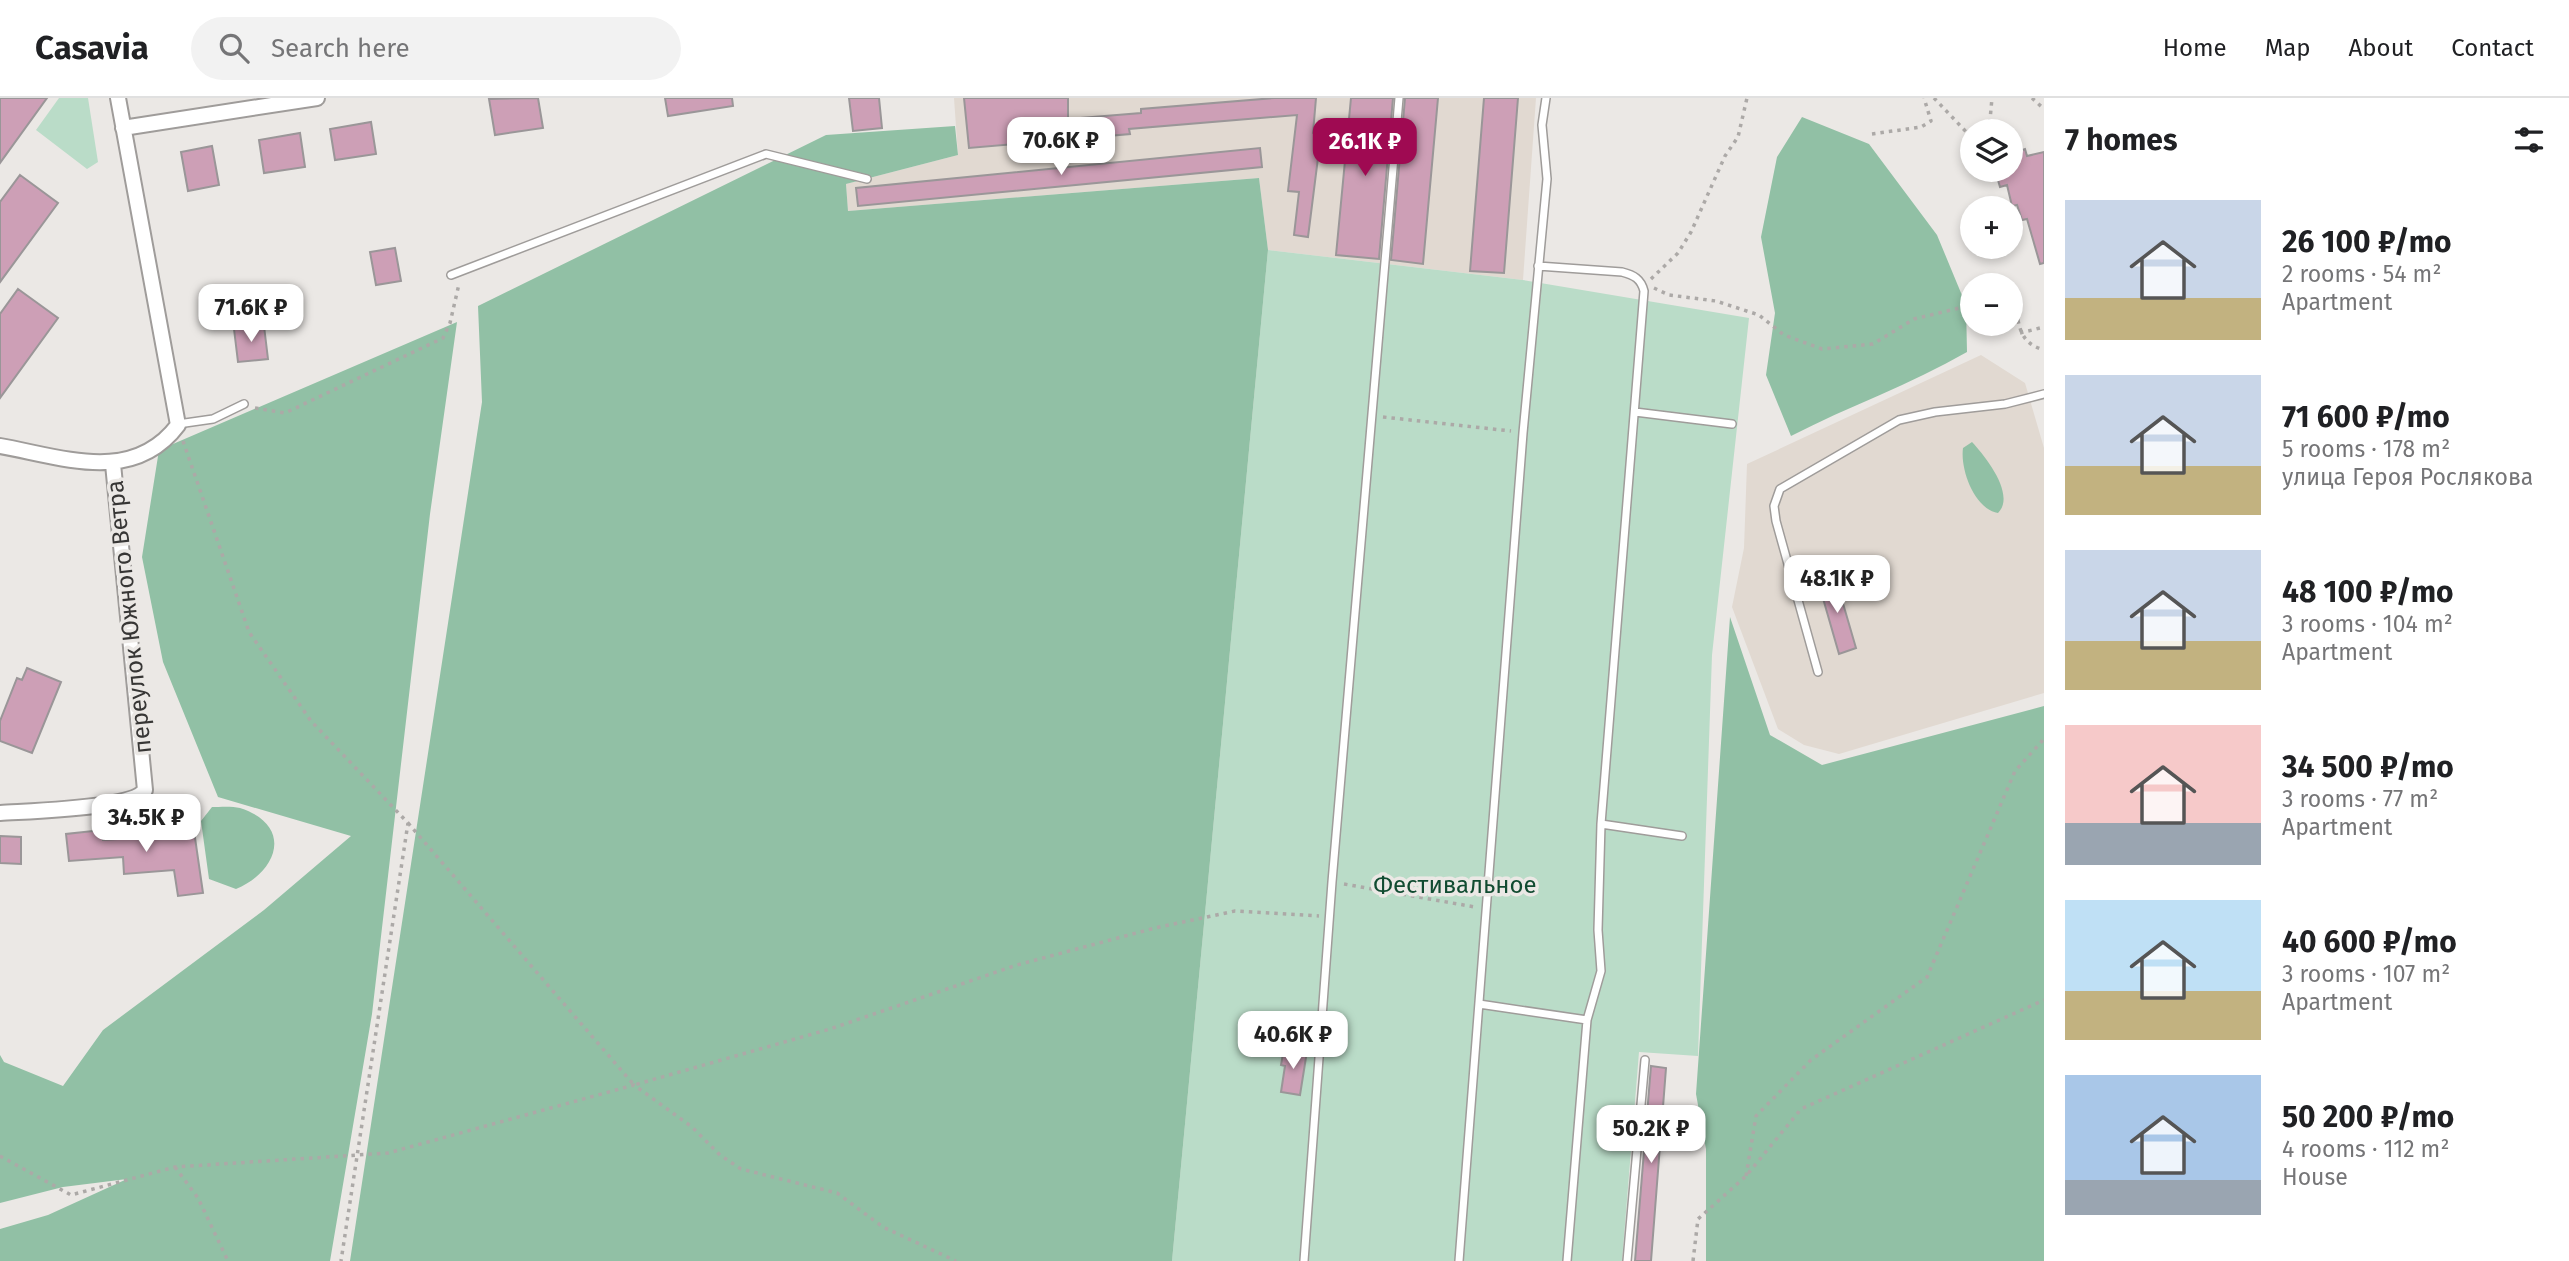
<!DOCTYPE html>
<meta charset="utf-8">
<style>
:root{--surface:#fff;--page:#f2f2f2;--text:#202124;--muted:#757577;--line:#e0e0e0;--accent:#9f0a52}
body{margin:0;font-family:"Fira Sans",sans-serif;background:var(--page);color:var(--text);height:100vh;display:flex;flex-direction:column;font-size:26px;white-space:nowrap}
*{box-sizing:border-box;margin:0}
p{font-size:23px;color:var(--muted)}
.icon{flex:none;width:38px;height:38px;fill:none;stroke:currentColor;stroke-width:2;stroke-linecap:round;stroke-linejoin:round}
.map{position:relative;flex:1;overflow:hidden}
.drawer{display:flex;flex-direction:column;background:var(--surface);width:525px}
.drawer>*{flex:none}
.tools{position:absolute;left:1960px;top:21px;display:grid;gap:14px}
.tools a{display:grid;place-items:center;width:63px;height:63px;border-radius:50%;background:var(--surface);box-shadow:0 4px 10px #0003;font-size:35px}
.price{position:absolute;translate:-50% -60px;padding:0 16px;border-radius:14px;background:#fff;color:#222;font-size:23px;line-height:46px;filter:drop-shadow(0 2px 4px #0008)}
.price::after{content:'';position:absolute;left:50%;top:42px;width:21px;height:16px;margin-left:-10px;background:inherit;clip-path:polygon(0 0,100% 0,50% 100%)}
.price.active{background:var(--accent);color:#fff}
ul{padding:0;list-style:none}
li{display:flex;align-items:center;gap:21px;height:175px;padding:0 21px}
li span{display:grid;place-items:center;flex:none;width:196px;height:140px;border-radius:0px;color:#555}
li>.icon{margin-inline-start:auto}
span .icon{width:84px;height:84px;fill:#fffc;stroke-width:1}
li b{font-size:30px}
h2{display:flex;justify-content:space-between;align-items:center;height:84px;padding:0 21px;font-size:30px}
header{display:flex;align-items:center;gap:42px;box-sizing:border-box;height:98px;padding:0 35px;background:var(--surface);border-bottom:2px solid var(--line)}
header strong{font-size:33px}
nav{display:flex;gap:38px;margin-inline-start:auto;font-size:24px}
.search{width:490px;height:63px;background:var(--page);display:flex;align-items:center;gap:18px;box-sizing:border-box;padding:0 24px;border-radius:38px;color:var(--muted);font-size:26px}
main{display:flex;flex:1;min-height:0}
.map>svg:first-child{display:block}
.built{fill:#e1d9d1}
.green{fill:#badcc8}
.forest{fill:#91c0a5}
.building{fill:#cd9fb6;stroke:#9a9698;stroke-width:2}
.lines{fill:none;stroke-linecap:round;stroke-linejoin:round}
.lane-casing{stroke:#9f9c9a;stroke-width:10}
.street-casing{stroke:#9f9c9a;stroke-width:18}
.path{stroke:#aca9a7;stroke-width:3.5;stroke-dasharray:3.5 5;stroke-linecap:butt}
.lane{stroke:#fff;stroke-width:7}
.street{stroke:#fff;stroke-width:14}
.labels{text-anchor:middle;stroke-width:7;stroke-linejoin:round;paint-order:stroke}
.street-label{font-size:24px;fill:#373635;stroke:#ebe8e5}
.park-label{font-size:24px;fill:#114b31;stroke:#ebe8e5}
</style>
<header>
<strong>Casavia</strong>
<div class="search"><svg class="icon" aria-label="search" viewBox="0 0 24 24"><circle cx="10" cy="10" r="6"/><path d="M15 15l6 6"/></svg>Search here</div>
<nav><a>Home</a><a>Map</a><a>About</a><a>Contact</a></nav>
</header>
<main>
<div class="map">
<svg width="2044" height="1163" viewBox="0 0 2044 1163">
<rect width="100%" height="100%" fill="#ebe8e5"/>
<path class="built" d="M954,0H1536L1523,182L1268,152L1259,80L848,113L846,86L958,57Z
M1981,257L2025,285L2044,350V595L1839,656L1804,647L1778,631L1732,509L1744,450L1747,366Z"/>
<path class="green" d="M59,0H88L98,64L87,71L36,32Z
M1268,152L1523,182L1749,220L1712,557L1698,958L1639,954L1622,1163H1172Z"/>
<path class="forest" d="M1802,19L1869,46L1937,137L1966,207L1967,254C1910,287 1849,308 1791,338L1766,277L1775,215L1761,139L1777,59Z
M955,28L958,57L846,86L848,113L1259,80L1268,152L1172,1163H350L482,304L478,208L826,37Z
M457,224L430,416L372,916L330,1163H0V1131L48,1117L127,1081L63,1089L0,1105V957L4,964L63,988L103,932L264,812L351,738L218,699L163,564L142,459L159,352Z
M1972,344C1986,359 2016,397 1998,415C1974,411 1960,371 1963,350Z
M1730,519L1770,637L1822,667L2044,608V1163H1706V1051L1696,996Z
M212,709C220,709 232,708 240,710C293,727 279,773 236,791L209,781L201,723Z"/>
<path class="building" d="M0,0H47L0,65Z
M538,0L543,30L495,37L489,1Z
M665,0H732L733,8L668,18Z
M849,0H879L882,30L853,33Z
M964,0H1068V21L1141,15V11L1274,0H1316L1313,35L1321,36L1308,139L1294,137L1299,94L1288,93L1297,17L1129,31L1130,36L969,50Z
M1351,0H1393L1379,161L1336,157Z
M1405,0H1438L1423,166L1391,162Z
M1484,0H1518L1504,175L1470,173Z
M371,24L376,56L335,62L330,31Z
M300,35L305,69L264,75L259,42Z
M212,48L219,87L188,93L181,54Z
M1260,50L1262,69L858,108L856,90Z
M2025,51L2027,58L2044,54V165L2040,166L2027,121L2022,122L2017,107L2012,108L2007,87L2000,89L1995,72H2011V56Z
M20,77L58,105L0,184V104Z
M395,150L401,183L376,187L370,154Z
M18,191L58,220L0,300V216Z
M264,228L268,261L238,264L234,231Z
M1835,478L1856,550L1839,556L1818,483Z
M27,570L61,584L32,655L0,643V623L17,580L22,582Z
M193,726L203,795L178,798L174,772L124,776L123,759L69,763L66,736L102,732L103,742L163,738L161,730Z
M0,738L21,739V766L0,765Z
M1284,950L1307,953L1300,997L1281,994L1285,968L1281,967Z
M1651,968L1666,970L1651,1163H1635Z"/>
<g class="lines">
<defs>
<path id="lane" d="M1538,168L1622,174C1634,177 1641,181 1644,193L1601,726L1598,832L1601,873L1587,922L1567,1163
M451,177L766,56L867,81
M1635,314L1732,326
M178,326L213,321L244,306
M1818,574L1776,423L1774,408L1780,391L1899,322L1935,314L2005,306L2044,296
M1601,726L1682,738
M1479,906L1587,922
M1304,1163L1332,784L1399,0
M1459,1163L1523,335L1547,81L1542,27L1546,0
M1627,1163L1645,962"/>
<path id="street" d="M123,30L317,0
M0,348C62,359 133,387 178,327L118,0
M0,715C26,713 132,711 145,692L113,366"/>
</defs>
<use href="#lane" class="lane-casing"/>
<use href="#street" class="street-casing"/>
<path class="path" d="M1934,0L1972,40
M2032,0L2044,11
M1989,33L1992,0
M1872,36L1921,29L1931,23L1924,0
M1651,181L1678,155L1691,134L1725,58L1738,39L1747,0
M1654,190L1669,197L1716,203L1759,217L1784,237L1822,251L1873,246L1914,221L1972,207
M2011,217L2018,222C2021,238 2027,247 2044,252
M2020,235L2044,229
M255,310L285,315L443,240L450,225L459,186
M1383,319L1511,333
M183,343L249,534L311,623L408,725L341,1163
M408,725L634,987L830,931L1017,867L1155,830L1235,813L1319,818
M1344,786L1475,809
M0,1058L71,1097L175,1069L388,1055L634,987L692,1029L720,1057L741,1071L837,1095L883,1129L956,1163
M175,1069L198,1100L228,1163
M1746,1078L1756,1018L1811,962L1927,879L2015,673L2044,641
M1693,1163L1698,1121L1746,1078L1801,1011L2044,902"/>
<use href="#lane" class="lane"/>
<use href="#street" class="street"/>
</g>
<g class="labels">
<g class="street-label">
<text transform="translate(129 519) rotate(-96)" y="8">переулок Южного Ветра</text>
</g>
<g class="park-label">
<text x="1455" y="795">Фестивальное</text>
</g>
</g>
</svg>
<div class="tools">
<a><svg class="icon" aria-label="layers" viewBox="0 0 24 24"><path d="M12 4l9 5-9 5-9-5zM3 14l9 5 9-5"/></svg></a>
<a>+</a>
<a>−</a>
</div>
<b class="price" style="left:1061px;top:79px">70.6K ₽</b>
<b class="price active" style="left:1365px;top:80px">26.1K ₽</b>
<b class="price" style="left:251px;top:246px">71.6K ₽</b>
<b class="price" style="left:1837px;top:517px">48.1K ₽</b>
<b class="price" style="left:146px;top:756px">34.5K ₽</b>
<b class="price" style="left:1293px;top:973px">40.6K ₽</b>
<b class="price" style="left:1651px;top:1067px">50.2K ₽</b>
</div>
<section class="drawer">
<h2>7 homes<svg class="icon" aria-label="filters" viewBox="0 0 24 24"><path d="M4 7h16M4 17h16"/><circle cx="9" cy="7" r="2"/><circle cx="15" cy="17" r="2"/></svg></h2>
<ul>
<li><span style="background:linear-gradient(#c9d6e8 70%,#c2b280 0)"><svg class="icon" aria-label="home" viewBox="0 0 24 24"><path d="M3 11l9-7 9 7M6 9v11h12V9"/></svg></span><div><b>26 100 ₽/mo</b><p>2 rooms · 54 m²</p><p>Apartment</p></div></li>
<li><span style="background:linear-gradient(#c9d6e8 65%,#c2b280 0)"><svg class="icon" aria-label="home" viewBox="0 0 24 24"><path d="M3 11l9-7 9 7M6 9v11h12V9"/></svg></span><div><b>71 600 ₽/mo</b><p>5 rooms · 178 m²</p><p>улица Героя Рослякова</p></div></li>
<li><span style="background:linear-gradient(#c9d6e8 65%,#c2b280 0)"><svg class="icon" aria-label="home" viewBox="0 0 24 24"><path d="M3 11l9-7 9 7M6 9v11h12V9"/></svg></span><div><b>48 100 ₽/mo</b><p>3 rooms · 104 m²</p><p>Apartment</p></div></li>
<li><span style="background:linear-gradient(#f6c9c9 70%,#9aa5b1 0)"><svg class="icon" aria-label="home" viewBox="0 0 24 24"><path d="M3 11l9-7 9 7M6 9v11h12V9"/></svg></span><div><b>34 500 ₽/mo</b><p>3 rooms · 77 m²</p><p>Apartment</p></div></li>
<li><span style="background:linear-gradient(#bfe0f5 65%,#c2b280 0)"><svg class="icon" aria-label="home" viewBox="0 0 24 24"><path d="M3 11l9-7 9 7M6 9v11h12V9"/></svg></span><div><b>40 600 ₽/mo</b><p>3 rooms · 107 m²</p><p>Apartment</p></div></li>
<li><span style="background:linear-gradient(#a9c7e8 75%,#9aa5b1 0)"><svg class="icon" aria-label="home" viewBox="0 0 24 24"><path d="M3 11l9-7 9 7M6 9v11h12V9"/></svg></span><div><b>50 200 ₽/mo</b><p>4 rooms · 112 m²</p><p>House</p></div></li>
</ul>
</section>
</main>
